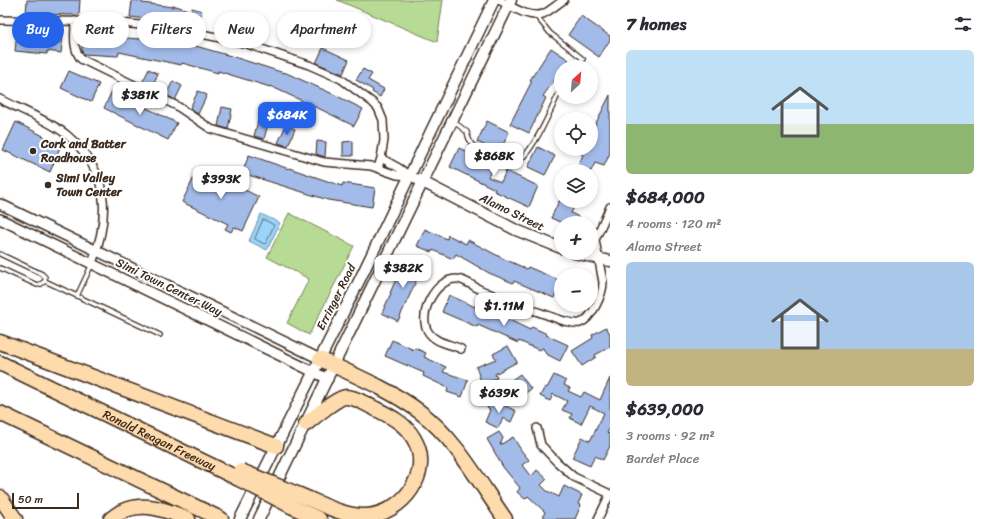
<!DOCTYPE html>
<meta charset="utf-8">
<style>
:root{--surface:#fff;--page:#f7f7f7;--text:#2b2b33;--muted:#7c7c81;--accent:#2563eb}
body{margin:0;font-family:Sriracha,sans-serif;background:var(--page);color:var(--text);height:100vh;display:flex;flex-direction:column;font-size:15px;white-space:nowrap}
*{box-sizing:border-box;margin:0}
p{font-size:13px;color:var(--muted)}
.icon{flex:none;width:22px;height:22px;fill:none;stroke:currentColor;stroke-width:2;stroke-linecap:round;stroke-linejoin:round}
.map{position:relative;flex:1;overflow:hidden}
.details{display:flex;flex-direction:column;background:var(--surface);width:380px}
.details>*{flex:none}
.banner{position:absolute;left:12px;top:12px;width:380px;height:36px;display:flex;gap:8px}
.needle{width:26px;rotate:26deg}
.fabs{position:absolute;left:554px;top:60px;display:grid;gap:8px}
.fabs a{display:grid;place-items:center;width:44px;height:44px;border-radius:50%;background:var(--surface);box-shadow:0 2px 6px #0003;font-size:20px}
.scale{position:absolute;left:12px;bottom:10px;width:67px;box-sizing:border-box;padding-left:4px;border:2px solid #3b2a1e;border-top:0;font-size:11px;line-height:14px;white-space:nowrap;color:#3b2a1e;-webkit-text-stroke:3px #fff;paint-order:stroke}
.price{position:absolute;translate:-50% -34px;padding:0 9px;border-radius:8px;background:#fff;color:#222;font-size:13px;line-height:26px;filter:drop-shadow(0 1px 2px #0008)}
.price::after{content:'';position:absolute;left:50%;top:24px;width:12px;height:9px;margin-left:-6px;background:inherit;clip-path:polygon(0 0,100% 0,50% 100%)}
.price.current{background:var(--accent);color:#fff}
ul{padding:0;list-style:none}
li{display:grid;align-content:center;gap:8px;height:212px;padding:0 16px}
li span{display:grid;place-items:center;height:124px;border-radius:6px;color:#555}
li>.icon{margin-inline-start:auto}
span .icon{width:72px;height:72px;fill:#fffc;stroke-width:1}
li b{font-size:17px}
h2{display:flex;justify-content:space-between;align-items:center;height:48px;padding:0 16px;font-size:17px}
.pill{padding:0 14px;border-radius:18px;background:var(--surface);box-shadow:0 2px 6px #0003;font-size:14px;line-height:36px}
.pill.current{background:var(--accent);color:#fff}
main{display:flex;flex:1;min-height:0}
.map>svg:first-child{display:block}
.green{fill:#b7da94;stroke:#798259}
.water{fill:#9ad4fa;stroke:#7490a2}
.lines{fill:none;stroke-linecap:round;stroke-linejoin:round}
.shore{stroke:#616e76;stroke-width:1}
.building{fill:#a3bbe9;stroke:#3b2a1e}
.service-casing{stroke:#3b2a1e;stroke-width:6}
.minor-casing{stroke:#3b2a1e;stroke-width:10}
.tertiary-casing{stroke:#3b2a1e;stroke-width:12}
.secondary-casing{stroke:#3b2a1e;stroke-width:13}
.motorway-casing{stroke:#3b2a1e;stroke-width:17}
.service{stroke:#fff;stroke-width:3.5}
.minor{stroke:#fff;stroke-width:7}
.tertiary{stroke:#fff;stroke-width:9}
.secondary{stroke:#fff;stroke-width:10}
.motorway{stroke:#fedbac;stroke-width:14}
.motorway-bridge-casing{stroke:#3b2a1e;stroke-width:17;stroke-linecap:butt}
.motorway-bridge{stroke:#fedbac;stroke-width:14}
.poi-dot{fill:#3b2a1e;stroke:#fff;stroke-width:1.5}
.labels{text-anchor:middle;stroke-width:4;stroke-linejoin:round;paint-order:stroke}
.poi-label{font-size:12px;font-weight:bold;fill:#3b2a1e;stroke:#fff;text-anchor:start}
.street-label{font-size:12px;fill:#3b2a1e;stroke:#fff}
</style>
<main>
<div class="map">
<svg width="610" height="519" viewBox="0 0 610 519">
<rect width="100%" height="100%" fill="#fff"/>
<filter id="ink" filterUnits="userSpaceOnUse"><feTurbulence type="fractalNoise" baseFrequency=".025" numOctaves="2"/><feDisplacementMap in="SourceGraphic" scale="8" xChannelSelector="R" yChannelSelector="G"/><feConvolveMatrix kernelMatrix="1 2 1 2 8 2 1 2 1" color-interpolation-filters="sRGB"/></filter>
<g filter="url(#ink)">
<path class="green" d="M337,0H443L437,42Z
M289,213L354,246L309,335L287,323L309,279L267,257Z"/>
<path class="water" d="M261,214L280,223L267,250L249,241Z"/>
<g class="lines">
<path class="shore" d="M263,220H265L274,225L266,243L264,244L255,239Z"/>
</g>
<path class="building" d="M27,0H80L79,15L26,14Z
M132,0L142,1V3L173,7V5L191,11L192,8L202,11L197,27L179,22L178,24L166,21L130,17Z
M581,16L610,36V40L599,57L568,35Z
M227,19L244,26L245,24L254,27L250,40L222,32Z
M17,32L63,36L61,53L47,51V54L15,51Z
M83,35L140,39V38L191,48L192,45L231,56L284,73V72L333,94L363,109L354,126L324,111L270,86V87L218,71V73L182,63L181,65L119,52L118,56L83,54L82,50Z
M323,48L349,60L343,74L316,63Z
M551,48L569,60L564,67H561V71L543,96L546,98L529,133L510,124L532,81L530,80Z
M149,69L158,74L151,88L142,83Z
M363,69L372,74L368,80L384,89L380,97L372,92L373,90L356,80Z
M69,71L99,84L91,102L61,88Z
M173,81L182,86L175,100L166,95Z
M112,91L177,123L168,140L104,108Z
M198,91L207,95L198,114L190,108Z
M610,95V153L604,166L595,163L591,171H576L583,155L570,149H591V133Z
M222,107L232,109L228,129L218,126Z
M259,117L269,120L264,139L254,136Z
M487,121L509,132L498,156L482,148L484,145L477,142Z
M16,122L61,145L50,172L3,150Z
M286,125L295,129L288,146L278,143Z
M317,141L326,142L325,157L316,154Z
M353,141V156H343V142Z
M538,147L555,156L545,175L528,167Z
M459,148L478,157L480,154L495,162L488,177L501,182L506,171L538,186L529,207L494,191L495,189L450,167Z
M249,155L289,169V168L342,186L343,183L375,188L372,207L328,200L242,173Z
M199,167L259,197L243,231L234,227L231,232L225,229L228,224L182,202Z
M559,201H572L576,203L571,213L579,217L576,223H562L551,218Z
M425,229L447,239L448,235L466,244L468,240L502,258L527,269L528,267L561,281L554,298L514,281L513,283L489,273L456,254L453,259L433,250L432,252L417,246Z
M408,258L425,266L417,279L398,321L382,313L391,293H390L400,270L404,261L406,262Z
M449,295L475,307L476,305L491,311L530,330L532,327L547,334L546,335L568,345L560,361L546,354L543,348L539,350L519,341L518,343L478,325L477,327L442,312Z
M606,327L610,334V347L595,355L596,357L582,366L572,351L593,338L592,335Z
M392,340L414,350L415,348L426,353L424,357L446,367L443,372L468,380L462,397L447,392L448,388L423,376L424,373L385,356Z
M508,346L517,362L495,374L497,378L482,384L476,367L496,359L493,354Z
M520,374L531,389L515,401L508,391L513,388L509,382Z
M554,375L566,381L564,385L570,388L568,391L581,397L584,392L600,400L610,378V427L607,433L610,434V446L603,460L595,456L590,466L572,458L582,437L590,441L604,413L590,406L581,424L570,418L572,414L562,410L567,401L553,394L550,401L540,396L545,387L547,388Z
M491,399L516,411L511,422L503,418L498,428L485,422L490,410L487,408Z
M499,432L503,438L500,445L513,437L521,450L529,460L522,465L531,477L537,470L547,479L541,485L547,491L559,497L564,486L582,495L578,504L581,505L575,519H549L543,516L545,512L528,496L525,499L517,492L520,488L503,467L487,439Z"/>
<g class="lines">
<defs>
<path id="service" d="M536,16L550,33L583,59L577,67
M453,121L467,132C470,147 476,149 489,155C495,158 503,164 509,165C528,168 554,103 561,88
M0,254L42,274L45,277V281
M0,268L37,285L41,284L45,281
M45,281L160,335
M77,296L92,264"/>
<path id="minor" d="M499,0C511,6 529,19 543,14C550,11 557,4 564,0
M0,20L112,22L178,29L244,43L309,65L341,79L372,102L378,108L383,120L384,140L381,158L378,168
M75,21C75,35 72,48 81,59L177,106L211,129L324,162L371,166L397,175L410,176
M0,99C21,110 50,121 67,135C109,171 111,214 92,263
M381,158L399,168L410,176
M461,349C451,344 436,343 429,333C416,316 435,279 456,279C465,279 472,286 481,290C508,302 536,311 564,321C569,322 575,324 580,323C592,319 603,294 603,282L595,240L610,207
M537,428L541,445L557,462L574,477L610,494
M598,519L610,494"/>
<path id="tertiary" d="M0,204L320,359
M0,219L328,379"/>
<path id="secondary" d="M417,179L516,230L561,248
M574,253L610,261
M240,519L360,279L494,0
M259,519L511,0"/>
<g id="motorway">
<path d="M0,342L276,446"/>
<path d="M320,359C352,374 391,390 420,412C456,439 479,482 505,519"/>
<path id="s1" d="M0,363L237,478"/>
<path d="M0,413L221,519"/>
<path d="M297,494C318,502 343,517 366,516C402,514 434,473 414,439C405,423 390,416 374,408C365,404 356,397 346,397C338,397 313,418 306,424"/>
<path d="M0,497L15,519"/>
<path d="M291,506L319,519"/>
<path d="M111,519C135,498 162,508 188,519"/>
</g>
</defs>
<use href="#service" class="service-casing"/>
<use href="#minor" class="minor-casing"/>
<use href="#tertiary" class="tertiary-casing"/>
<use href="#secondary" class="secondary-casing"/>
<use href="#motorway" class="motorway-casing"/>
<use href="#service" class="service"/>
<use href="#minor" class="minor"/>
<use href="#tertiary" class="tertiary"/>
<use href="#secondary" class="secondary"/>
<use href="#motorway" class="motorway"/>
<defs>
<path id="motorway-bridge" d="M241,471L297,494
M237,478L291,506"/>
</defs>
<use href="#motorway-bridge" class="motorway-bridge-casing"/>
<use href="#motorway-bridge" class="motorway-bridge"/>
</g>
</g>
<g class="poi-dot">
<circle cx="33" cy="151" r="4"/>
<circle cx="48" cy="185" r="4"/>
</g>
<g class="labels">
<g class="poi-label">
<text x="41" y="148">Cork and Batter<tspan x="41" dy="14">Roadhouse</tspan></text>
<text x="56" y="182">Simi Valley<tspan x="56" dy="14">Town Center</tspan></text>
</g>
<g class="street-label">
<text transform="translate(512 212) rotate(26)" y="4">Alamo Street</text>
<text transform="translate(169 287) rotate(26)" y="4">Simi Town Center Way</text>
<text transform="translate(336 297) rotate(-63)" y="4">Erringer Road</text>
<text dy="4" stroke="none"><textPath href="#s1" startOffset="177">Ronald Reagan Freeway</textPath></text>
</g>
</g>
</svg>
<div class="fabs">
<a><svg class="needle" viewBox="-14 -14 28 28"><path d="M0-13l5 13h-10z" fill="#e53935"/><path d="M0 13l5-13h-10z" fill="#7c7c81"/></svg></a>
<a><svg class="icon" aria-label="locate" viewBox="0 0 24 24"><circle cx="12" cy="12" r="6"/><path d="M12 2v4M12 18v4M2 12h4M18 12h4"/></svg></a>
<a><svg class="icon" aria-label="layers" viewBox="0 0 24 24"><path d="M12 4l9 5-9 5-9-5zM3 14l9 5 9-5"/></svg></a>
<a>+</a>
<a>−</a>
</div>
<div class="scale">50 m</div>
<b class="price" style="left:140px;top:116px">$381K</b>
<b class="price current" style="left:287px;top:136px">$684K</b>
<b class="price" style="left:494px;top:177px">$868K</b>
<b class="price" style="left:221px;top:200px">$393K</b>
<b class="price" style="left:403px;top:289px">$382K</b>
<b class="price" style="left:504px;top:327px">$1.11M</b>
<b class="price" style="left:499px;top:414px">$639K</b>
<div class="banner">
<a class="pill current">Buy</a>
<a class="pill">Rent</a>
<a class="pill">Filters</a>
<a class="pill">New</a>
<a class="pill">Apartment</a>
</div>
</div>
<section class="details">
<h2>7 homes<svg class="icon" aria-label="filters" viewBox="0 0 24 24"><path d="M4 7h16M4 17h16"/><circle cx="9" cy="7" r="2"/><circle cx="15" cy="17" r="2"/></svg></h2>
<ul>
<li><span style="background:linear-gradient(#bfe0f5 60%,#8fb573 0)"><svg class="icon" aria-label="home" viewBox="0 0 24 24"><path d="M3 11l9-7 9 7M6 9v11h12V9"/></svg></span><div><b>$684,000</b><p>4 rooms · 120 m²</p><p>Alamo Street</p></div></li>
<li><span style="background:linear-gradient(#a9c7e8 70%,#c2b280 0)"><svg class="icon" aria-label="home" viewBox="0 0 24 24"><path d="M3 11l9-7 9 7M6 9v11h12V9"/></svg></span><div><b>$639,000</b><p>3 rooms · 92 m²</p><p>Bardet Place</p></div></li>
</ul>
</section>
</main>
